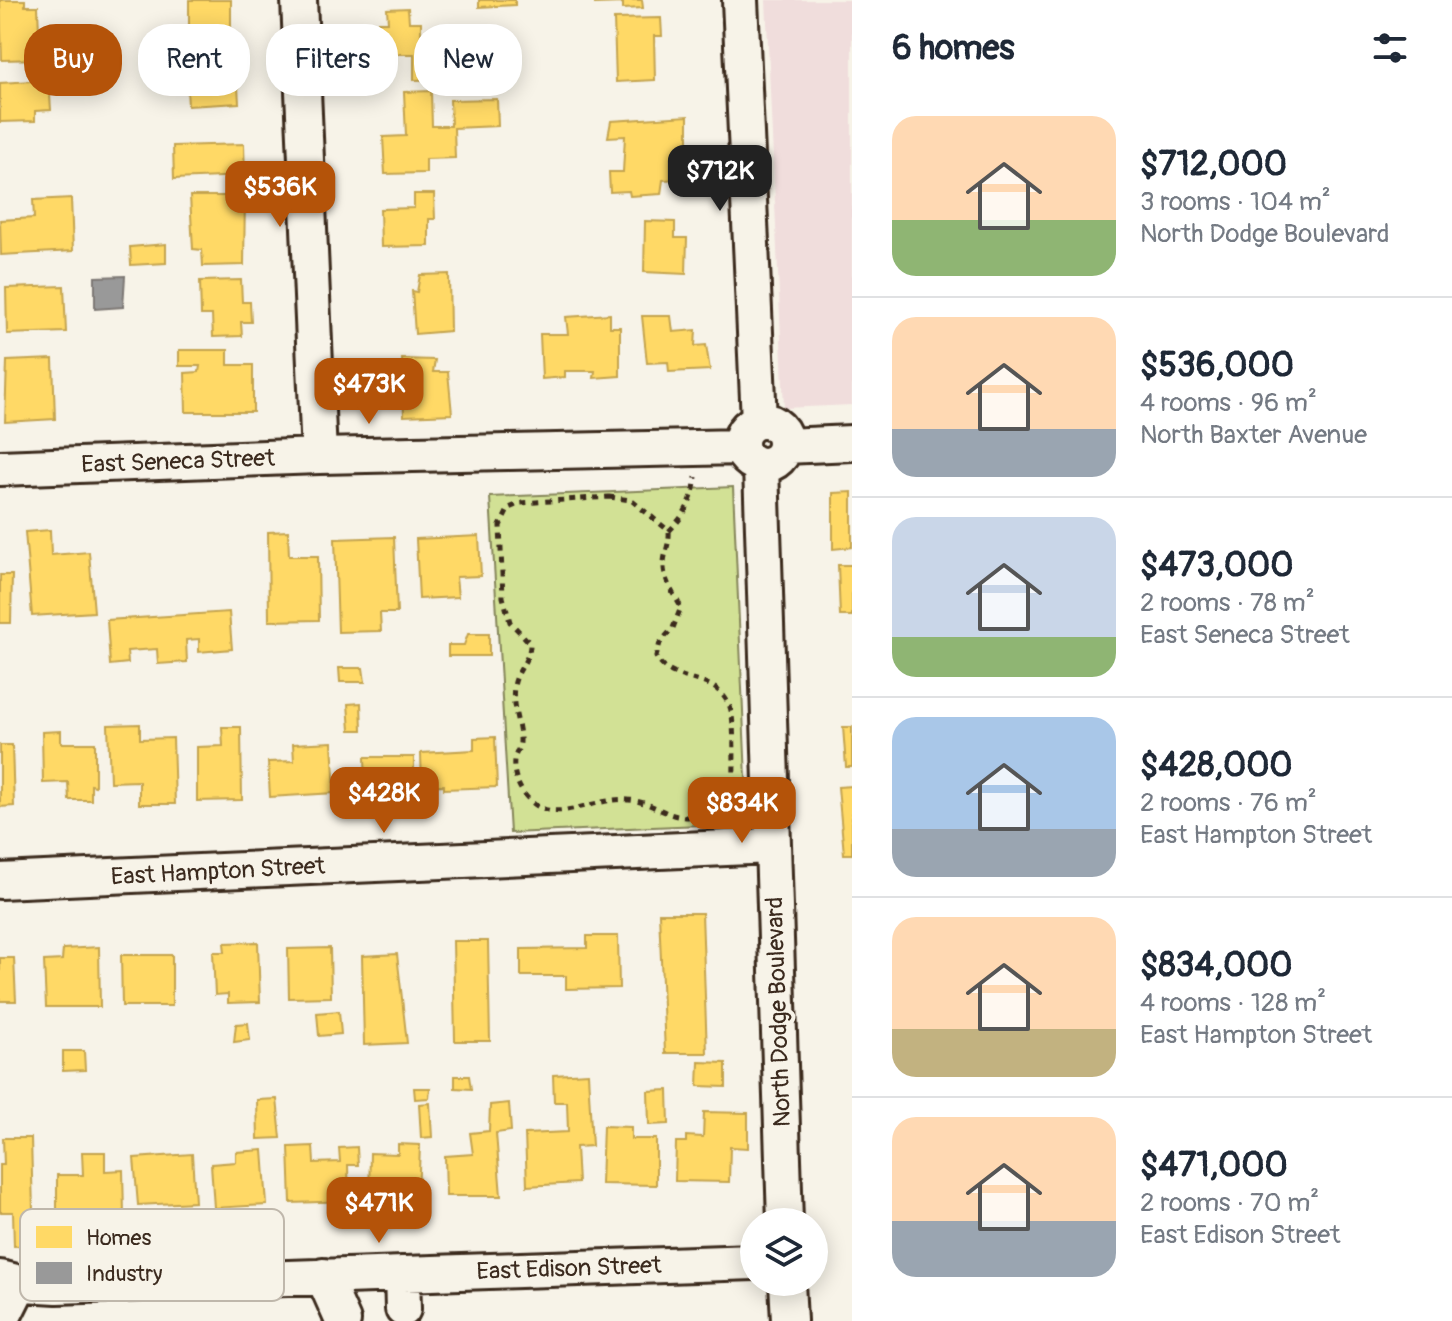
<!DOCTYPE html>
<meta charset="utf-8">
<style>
:root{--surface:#fff;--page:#f6f6f7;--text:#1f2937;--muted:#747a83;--line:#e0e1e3;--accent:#b45309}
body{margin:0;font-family:Pangolin,sans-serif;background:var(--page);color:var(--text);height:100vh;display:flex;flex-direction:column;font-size:30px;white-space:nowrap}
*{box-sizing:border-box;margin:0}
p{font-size:26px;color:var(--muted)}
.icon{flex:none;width:44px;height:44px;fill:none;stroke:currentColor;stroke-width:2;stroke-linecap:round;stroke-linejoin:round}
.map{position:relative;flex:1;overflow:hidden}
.drawer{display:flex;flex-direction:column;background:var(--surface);width:600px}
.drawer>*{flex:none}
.banner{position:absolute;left:24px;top:24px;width:708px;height:72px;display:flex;gap:16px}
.buttons{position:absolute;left:740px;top:1208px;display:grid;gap:16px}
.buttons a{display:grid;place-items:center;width:88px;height:88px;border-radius:50%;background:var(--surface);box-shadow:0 4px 20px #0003;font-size:40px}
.price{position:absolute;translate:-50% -68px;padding:0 18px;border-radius:16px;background:var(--accent);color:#fff;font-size:26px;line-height:52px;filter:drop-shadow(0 2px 4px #0008)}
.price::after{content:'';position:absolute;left:50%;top:48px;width:24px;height:18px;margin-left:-12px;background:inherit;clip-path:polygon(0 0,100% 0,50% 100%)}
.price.on{background:#222;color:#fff}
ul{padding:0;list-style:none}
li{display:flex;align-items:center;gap:24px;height:200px;padding:0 40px}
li+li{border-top:2px solid var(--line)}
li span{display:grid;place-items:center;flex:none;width:224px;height:160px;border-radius:24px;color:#555}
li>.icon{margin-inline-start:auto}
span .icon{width:96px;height:96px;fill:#fffc;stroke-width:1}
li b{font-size:34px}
h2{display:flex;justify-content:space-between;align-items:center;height:96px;padding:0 40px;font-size:34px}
.chip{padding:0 28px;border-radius:32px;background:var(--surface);box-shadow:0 4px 20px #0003;font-size:28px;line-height:72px}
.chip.on{background:var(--accent);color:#fff}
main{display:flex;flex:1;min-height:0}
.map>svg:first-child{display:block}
.built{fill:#f0dddc}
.green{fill:#d2e195;stroke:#86865a;stroke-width:2}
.homes{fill:#ffd966;stroke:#c4a450;stroke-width:2}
.industry{fill:#999;stroke:#7d7874;stroke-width:2}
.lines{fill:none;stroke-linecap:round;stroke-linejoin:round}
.minor-casing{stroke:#3b2a1e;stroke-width:40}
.path{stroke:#3b2a1e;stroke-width:5;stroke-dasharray:6 6;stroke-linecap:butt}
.minor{stroke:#f7f3e8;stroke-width:34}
.labels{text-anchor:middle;stroke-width:8;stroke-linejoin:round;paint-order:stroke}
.street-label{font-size:24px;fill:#3b2a1e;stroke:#f7f3e8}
.key{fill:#f7f3e8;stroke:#bfb7ab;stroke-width:2}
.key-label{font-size:22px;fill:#3b2a1e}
</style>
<main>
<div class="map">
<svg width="852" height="1321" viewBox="0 0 852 1321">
<rect width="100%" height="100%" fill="#f7f3e8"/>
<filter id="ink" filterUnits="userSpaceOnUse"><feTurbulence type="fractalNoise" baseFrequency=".0125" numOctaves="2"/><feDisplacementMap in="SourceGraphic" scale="16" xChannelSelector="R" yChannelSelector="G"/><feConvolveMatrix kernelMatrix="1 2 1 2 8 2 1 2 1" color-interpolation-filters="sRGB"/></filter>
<g filter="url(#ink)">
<path class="built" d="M766,0H852V405L784,408Z"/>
<path class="green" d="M733,487L748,823L510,833L490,497Z"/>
<path class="homes" d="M0,0H25V6H38L40,59L2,60Z
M189,0H231V37L189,38Z
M479,0H515V5L479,7Z
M595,0H642L643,8L623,9V3L595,4Z
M408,8L409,22H421V51L442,50V64H457V79L414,80V54H391V43H379L378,22H388L387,9Z
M661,18L662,36H654L655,80L616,82L614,19Z
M237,69L239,103L188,106L186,72Z
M49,80L51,110L35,111V121L0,122V83Z
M431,91L432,126H451L450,100L497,99L498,126L454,128L455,158L426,159V173L385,174L383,137L406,136L404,92Z
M688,116V169H677L679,179L663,180L661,194L630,196L629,191L610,192L609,172H623L625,136L608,137L611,121Z
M244,144L245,176L174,179L173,146Z
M414,194H434L435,219H429V246L381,247L380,209L414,208Z
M190,196H245L244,265L203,266L202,250L193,249Z
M71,198L73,251L1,255L0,220L34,218L33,200Z
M645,221L675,222V238H687L686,274L644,272Z
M166,244V263L131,265L130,247Z
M449,274L450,331L415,334L412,291L417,292L420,275Z
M241,280L242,302H250L251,322H241L242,336L213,337L212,315H201L200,281Z
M64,286L66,332L7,334L6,288Z
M610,314V327H620V376L594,378L595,371H565V377L542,379L540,334H568L566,317Z
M642,316H671L673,332L696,330L695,346L706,345L710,370L669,372L668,362L647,363Z
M179,350H228V365H253V412H186L185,373L199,372L200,366H179Z
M53,359L55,419L5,422L7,361Z
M402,359L435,360L433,372H448L452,414L404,416Z
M852,492V547L833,549V493Z
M50,530L51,555L89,552L94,612L32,616L25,532Z
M288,531L289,556H318L319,620L269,621L268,532Z
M479,536L481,576L456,577L458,597L419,599L416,539Z
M394,537L397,613H380L381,631L338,632L335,539Z
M838,565H852V616H840Z
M0,575H12L11,623H0Z
M229,612L232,649L199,652V639L186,640L187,662L158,664L157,649L127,651L128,663L110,665L107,620Z
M468,634H489V656H448V645H464Z
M339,668H363L365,682H340Z
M361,703L362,730H350L348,704Z
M140,724V739L173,738L175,804H139V781L110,782L108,725Z
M222,727H241L242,800L197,801V747L223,746Z
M843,727H852V767H846Z
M61,731V743H95V786L91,785V800H69L68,782L43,783L42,732Z
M495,737L497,787L444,789V785L422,786L421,753L474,750V738Z
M332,742L335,793L270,797L268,762L294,761L293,744Z
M0,745H12L14,806L0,807Z
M365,757H414V788L366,790Z
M852,786V854H844L838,787Z
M659,913H702L707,1053H665Z
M587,936H618L619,988L566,989V976H521V949L587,948Z
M453,941H488L490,1041H455Z
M258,942L260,1002L228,1003V994L215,995L213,952H225L224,943Z
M99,947L100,1007H46L44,961L62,960L63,949Z
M330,948L331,997L289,998L288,949Z
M397,954L407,1043L364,1045L362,956Z
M121,955H172V1006H122Z
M0,958H14L16,1001H0Z
M339,1011L341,1034L319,1036L317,1013Z
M248,1023L250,1040L234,1042L236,1024Z
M63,1051H84L85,1070L63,1071Z
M699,1062L726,1063V1087L698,1086Z
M588,1073L592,1146L576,1147L578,1183L527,1186L525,1134L568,1132L567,1102H554L553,1075Z
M455,1076H469L471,1089L455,1088Z
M414,1088H430L429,1098L415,1099Z
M668,1090L669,1124L649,1125L648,1091Z
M277,1099L281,1138L258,1139L257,1100Z
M430,1103L432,1137L421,1138L419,1104Z
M509,1103L511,1131L496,1133L501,1196H446L445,1156L473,1154L470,1133L489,1131L490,1105Z
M704,1112L748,1113V1148L730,1147L729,1182L675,1181L676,1142H686V1136L703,1137Z
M603,1126L631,1127V1139H656V1185L601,1184Z
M3,1138H31L33,1211H47L48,1245L14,1246L13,1212H0V1165H4Z
M398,1144L420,1145L418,1198L369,1196L370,1153L398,1154Z
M313,1146L314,1163L340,1162L339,1148L357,1147L358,1165H348L349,1201L291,1203L289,1147Z
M263,1150L267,1205L214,1208L211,1164L236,1162V1152Z
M82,1152H105V1171L123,1170L124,1214L57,1215V1175H83Z
M192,1154L195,1202L138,1205L134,1158Z"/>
<path class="industry" d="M125,276L123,307L95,309V277Z"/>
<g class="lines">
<defs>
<path id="minor" d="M299,0L319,456
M740,0L759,421
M741 443a22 22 0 1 1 44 0a22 22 0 1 1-44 0Z
M785,446L852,443
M761,466L785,1222
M0,468L319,456L741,447
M0,881L771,846
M402,1274L403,1309
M323,1276L343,1321
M0,1278L24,1284L57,1286L754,1262
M787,1282L789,1321
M1,1321L20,1283"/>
</defs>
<use href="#minor" class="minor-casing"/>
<path class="path" d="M609,497L631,500L669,531C670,544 664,553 664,564C663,579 674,595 681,607L673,628L660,643L656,657C672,687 715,670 730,707C736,723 733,781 734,801C715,813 693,822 670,814C657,809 644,801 629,800C603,796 567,817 544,809C525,803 512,779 514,760C515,754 520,748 520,742C521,725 511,708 514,687C516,670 531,659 530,643L510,622L503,597L500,526L509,508L521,503Z
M669,531C686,514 693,500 696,477"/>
<use href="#minor" class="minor"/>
</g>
</g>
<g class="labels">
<g class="street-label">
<text transform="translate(178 461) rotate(-2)" y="8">East Seneca Street</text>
<text transform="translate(218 871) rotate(-3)" y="8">East Hampton Street</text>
<text transform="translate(778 1012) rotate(-92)" y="8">North Dodge Boulevard</text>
<text transform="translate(569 1268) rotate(-2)" y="8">East Edison Street</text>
</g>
</g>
<rect x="20" y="1209" width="264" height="92" rx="12" class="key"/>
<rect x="36" y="1226" width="36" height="22" fill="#ffd966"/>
<rect x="36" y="1262" width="36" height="22" fill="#999"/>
<g class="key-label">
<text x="86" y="1245">Homes</text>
<text x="86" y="1281">Industry</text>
</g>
</svg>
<div class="buttons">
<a><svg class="icon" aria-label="layers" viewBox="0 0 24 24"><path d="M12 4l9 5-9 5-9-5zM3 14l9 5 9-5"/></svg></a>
</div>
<b class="price on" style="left:720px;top:213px">$712K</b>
<b class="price" style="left:280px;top:229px">$536K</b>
<b class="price" style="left:369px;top:426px">$473K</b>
<b class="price" style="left:384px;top:835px">$428K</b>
<b class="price" style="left:742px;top:845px">$834K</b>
<b class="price" style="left:379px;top:1245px">$471K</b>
<div class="banner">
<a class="chip on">Buy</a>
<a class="chip">Rent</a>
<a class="chip">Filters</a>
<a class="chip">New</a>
</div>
</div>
<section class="drawer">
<h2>6 homes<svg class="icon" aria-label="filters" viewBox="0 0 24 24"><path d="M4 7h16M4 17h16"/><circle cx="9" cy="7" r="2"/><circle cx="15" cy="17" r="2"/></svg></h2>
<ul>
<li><span style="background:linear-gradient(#ffd9b3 65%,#8fb573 0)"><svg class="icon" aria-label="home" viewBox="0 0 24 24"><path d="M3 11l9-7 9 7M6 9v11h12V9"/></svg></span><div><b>$712,000</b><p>3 rooms · 104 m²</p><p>North Dodge Boulevard</p></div></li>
<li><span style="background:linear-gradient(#ffd9b3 70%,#9aa5b1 0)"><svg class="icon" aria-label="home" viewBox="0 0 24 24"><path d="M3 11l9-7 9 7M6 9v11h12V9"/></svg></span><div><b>$536,000</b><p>4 rooms · 96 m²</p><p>North Baxter Avenue</p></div></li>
<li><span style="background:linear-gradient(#c9d6e8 75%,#8fb573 0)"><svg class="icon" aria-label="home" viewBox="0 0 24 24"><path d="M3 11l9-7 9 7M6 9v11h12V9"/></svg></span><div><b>$473,000</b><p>2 rooms · 78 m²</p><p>East Seneca Street</p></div></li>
<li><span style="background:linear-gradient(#a9c7e8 70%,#9aa5b1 0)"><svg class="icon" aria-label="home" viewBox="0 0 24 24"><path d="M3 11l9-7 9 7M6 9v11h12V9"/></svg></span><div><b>$428,000</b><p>2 rooms · 76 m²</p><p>East Hampton Street</p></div></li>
<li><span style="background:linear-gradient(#ffd9b3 70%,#c2b280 0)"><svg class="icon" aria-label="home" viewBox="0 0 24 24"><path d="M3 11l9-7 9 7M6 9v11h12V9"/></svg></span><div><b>$834,000</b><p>4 rooms · 128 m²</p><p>East Hampton Street</p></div></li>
<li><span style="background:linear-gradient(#ffd9b3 65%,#9aa5b1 0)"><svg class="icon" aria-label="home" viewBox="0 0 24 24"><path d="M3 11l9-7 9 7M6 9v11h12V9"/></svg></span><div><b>$471,000</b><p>2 rooms · 70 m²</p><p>East Edison Street</p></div></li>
</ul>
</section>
</main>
